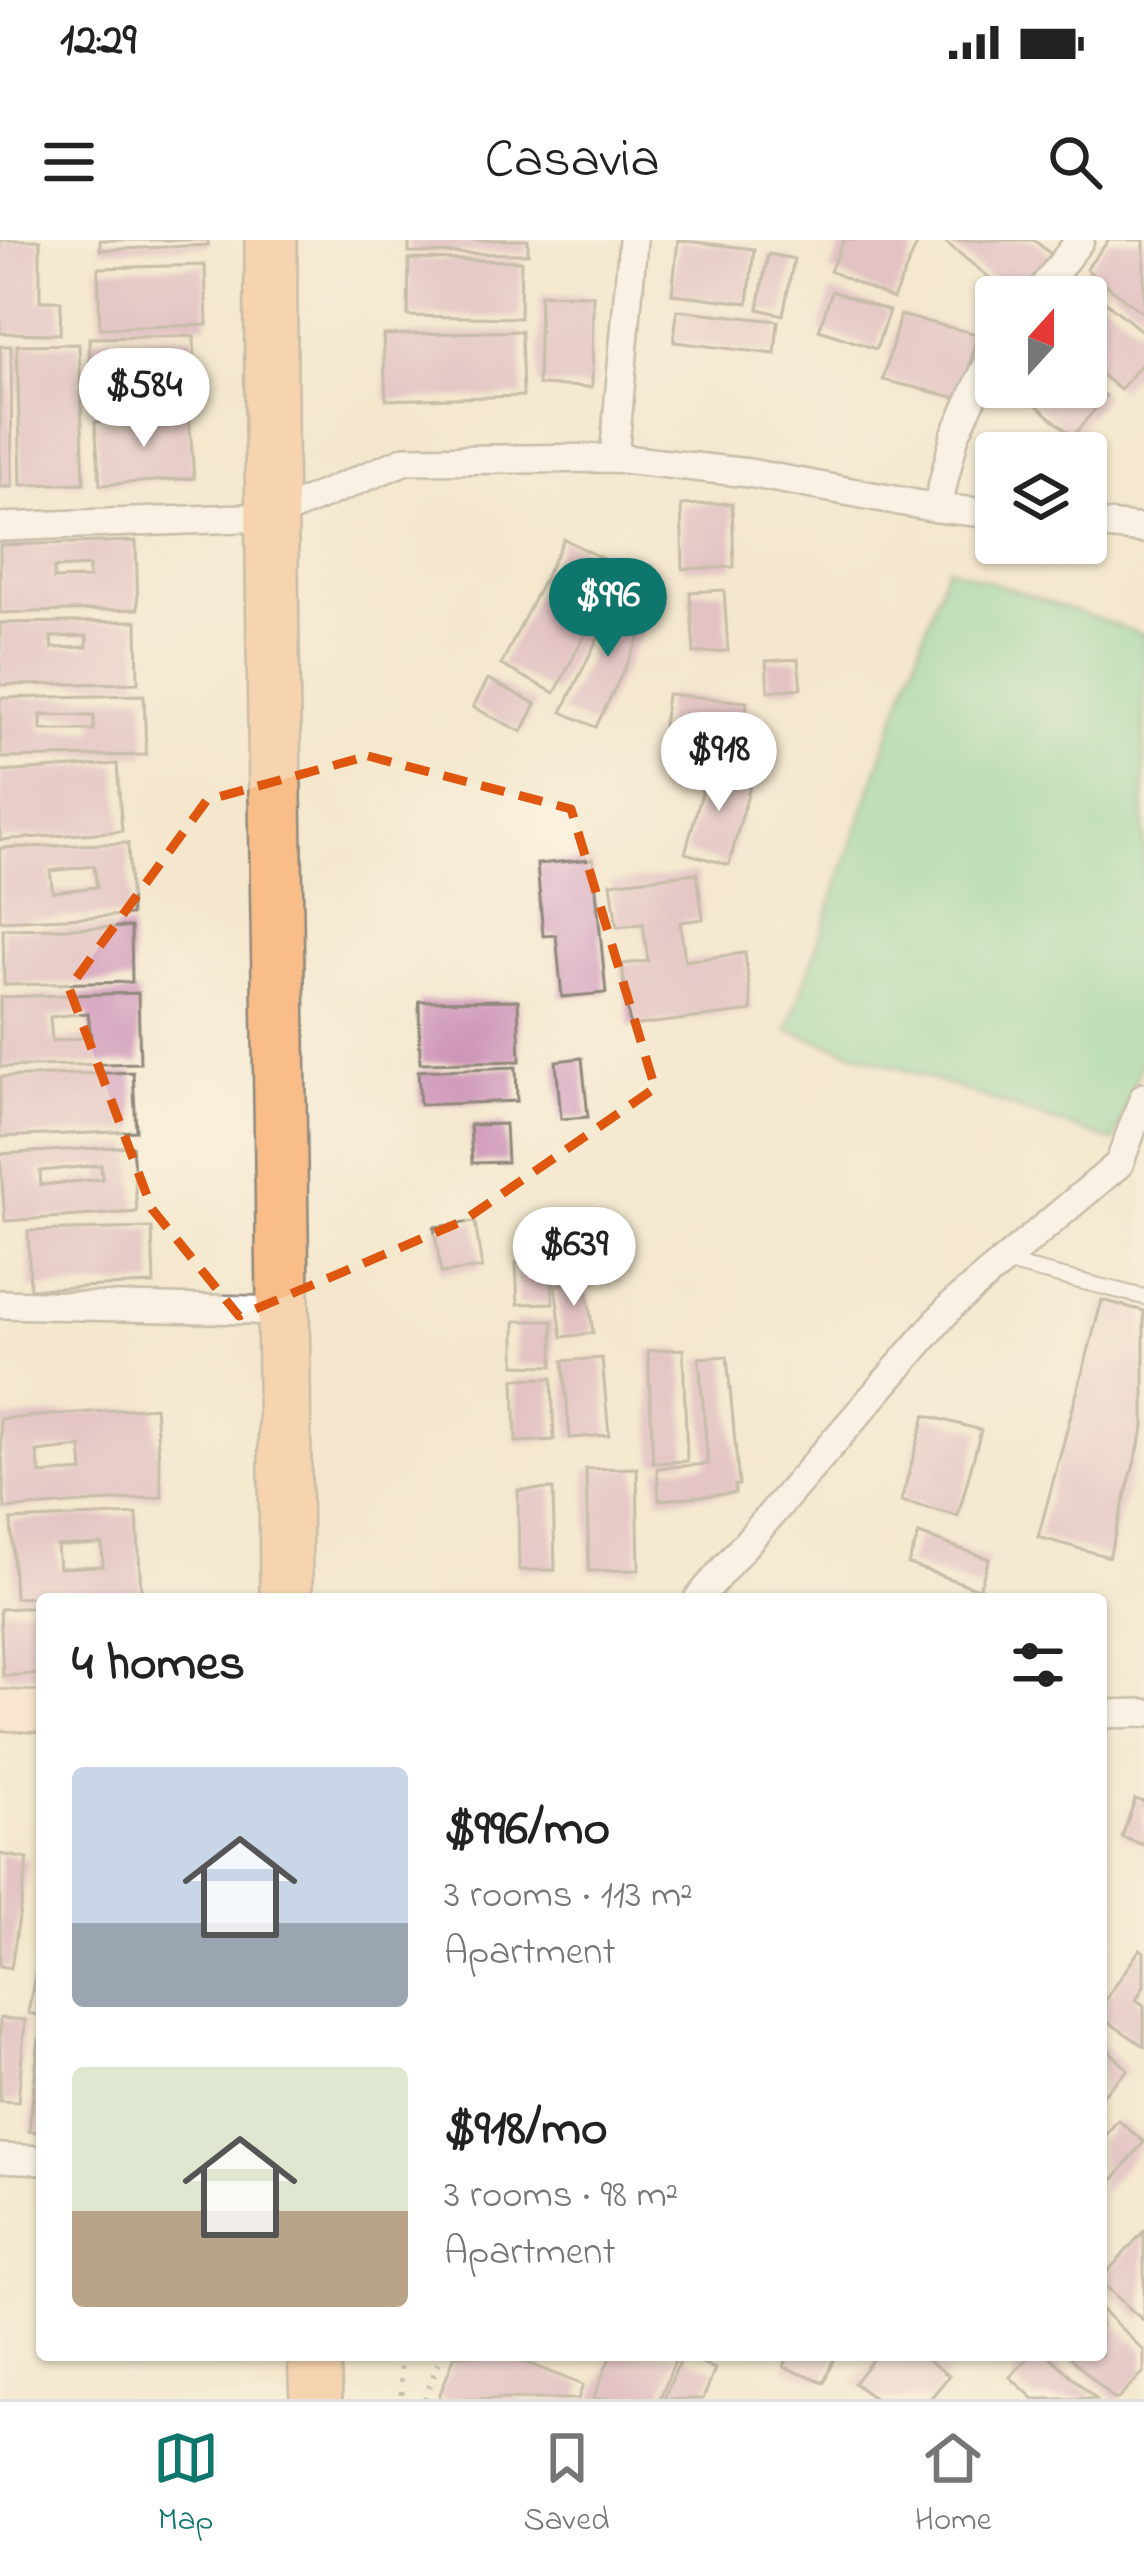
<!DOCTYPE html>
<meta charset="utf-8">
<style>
:root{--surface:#fff;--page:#f2f2f2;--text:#222;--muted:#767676;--line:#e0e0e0;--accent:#0f766e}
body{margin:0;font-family:"Indie Flower",sans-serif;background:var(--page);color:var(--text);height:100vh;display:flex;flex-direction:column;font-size:45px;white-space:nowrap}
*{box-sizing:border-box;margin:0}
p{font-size:39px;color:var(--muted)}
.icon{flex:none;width:66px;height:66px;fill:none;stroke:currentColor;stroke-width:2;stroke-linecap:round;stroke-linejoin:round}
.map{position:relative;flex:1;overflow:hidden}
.panel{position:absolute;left:36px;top:1353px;width:1071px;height:768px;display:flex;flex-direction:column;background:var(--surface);border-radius:12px;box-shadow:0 3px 9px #0004}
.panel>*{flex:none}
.needle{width:78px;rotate:21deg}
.controls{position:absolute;left:975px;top:36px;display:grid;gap:24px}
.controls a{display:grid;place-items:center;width:132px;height:132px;border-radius:12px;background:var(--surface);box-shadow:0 3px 9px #0004;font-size:60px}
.price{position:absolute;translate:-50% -102px;padding:0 27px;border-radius:42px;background:#fff;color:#222;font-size:39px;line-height:78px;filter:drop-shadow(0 3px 6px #0008)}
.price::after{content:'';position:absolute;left:50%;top:72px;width:36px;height:27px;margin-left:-18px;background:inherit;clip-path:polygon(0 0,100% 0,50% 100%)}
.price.current{background:var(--accent);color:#fff}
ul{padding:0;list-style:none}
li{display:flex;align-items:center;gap:36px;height:300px;padding:0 36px}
li span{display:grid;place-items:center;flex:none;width:336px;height:240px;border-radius:12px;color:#555}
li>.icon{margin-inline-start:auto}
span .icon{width:144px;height:144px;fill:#fffc;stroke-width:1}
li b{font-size:51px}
h2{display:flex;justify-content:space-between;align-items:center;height:144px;padding:0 36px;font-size:51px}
.status{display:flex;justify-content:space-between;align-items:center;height:84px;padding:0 60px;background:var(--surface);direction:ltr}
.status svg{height:33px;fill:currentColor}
header{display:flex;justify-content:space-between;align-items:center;height:156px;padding:0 36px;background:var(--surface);font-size:54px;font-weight:600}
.tab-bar{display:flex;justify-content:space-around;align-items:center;height:168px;border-top:3px solid var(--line);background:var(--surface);font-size:33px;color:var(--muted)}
.tab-bar a{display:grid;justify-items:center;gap:6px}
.tab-bar .current{color:var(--accent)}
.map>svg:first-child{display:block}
.green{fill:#7cd59b;stroke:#548063;stroke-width:3}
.building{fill:#ce95b9;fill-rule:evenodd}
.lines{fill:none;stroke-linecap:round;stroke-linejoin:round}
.lane-casing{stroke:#90897c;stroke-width:18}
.street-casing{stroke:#90897c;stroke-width:32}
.secondary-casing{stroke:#90897c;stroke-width:44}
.highway-casing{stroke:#90897c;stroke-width:56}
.path{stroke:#90897c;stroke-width:6;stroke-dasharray:3 9;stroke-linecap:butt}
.lane{stroke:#fff;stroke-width:14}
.street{stroke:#fff;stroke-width:27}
.secondary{stroke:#fce5d0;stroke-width:39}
.highway{stroke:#f8bd89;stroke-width:51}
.marked{fill:none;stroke:#df570e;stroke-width:9;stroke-dasharray:24 15;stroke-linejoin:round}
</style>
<div class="status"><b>12:29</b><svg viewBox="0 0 49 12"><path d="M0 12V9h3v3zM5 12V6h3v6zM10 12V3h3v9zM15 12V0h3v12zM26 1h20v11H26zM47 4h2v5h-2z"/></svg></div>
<header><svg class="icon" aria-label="menu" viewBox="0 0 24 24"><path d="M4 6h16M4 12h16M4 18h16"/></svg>Casavia<svg class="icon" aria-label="search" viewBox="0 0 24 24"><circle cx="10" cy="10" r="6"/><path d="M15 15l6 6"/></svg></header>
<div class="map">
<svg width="1144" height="2159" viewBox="0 0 1144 2159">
<rect width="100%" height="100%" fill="#fcf5e5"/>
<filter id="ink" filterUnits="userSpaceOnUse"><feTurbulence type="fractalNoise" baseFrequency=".00833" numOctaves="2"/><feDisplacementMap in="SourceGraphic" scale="24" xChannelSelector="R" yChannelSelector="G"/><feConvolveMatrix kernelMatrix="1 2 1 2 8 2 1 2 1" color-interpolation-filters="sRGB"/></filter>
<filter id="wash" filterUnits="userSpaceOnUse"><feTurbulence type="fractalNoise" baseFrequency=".004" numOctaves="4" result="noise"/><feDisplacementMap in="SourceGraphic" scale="48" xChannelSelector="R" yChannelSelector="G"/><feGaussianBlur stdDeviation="2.7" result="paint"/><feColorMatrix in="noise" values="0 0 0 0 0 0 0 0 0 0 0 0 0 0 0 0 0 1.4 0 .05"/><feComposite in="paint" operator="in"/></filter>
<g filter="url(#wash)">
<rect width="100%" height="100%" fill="#f4e7cd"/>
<path class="green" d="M947,327L1144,395V814L1114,902L788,790Z"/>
<g id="blocks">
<path class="building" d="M0,0H40V61H61L60,94L0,93Z
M100,0H208V5L100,10Z
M409,0H528V14L409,13Z
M678,0L754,9L748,63L672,54Z
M844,0H919L893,59L830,31Z
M943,0H1034L1053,16L1019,57H1013Z
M1109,0H1144V74L1086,29Z
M768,14L794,19L783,75L758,69Z
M409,19L521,21L520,78L408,76Z
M205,25L207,85L100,88L98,28Z
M1079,40L1144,93V121L1120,150L1086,122V57H1065Z
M832,51L889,71L876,109L819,90Z
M540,54L593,55L592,147L538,145Z
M677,70L778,81L775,114L674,102Z
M900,75L977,94L962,159L883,140Z
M521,91L523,156L386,160L383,95Z
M194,96L196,166L91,169L89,98Z
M79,104L84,243L21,245L17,105Z
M0,106H11L12,247H0Z
M1086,140L1106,156L1073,196L1015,147H1086Z
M189,175L194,238L100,245L95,182Z
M732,263L734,327L683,329L681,265Z
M564,299L619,327L555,453L501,425Z
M136,301L138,369L0,373V305ZM89,326V338L54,339V328Z
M724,350L728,411L694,413L690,352Z
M620,352L654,368L596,487L562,472Z
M137,381L138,443L0,445V383ZM87,396V407L52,408L51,397Z
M798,419L801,448L768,451L766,421Z
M488,439L536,464L522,492L473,467Z
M667,454L747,462L743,504L662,496Z
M144,455L146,515L1,518L0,458ZM41,475L94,476V490H41Z
M117,524L122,591L0,600V532Z
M710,524L753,535L729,625L685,613Z
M128,603L131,675L0,681V608ZM94,626L97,647L53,652L50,631Z
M593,619L606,753L562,757L556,695L543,696L537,624Z
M697,633L703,679L680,682L685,721L745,713L752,771L630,786L622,724L648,721L643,684L617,687L611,643Z
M131,687L132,742L4,745L3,689Z
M138,753L140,823L0,827V757ZM88,773L91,797L52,801L50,777Z
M518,760L520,821L420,823L419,761Z
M582,818L588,877L561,879L556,821Z
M516,827L517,861L420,865L418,831Z
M133,832L136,891L0,897V837Z
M505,884L507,922L472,923L470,885Z
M132,906L137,972L5,981L0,914ZM101,925L102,939L41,945L40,931Z
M475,982L482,1028L441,1033L434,987Z
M152,988L154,1044L30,1049L28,991Z
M590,988L592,1025L557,1027L555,990Z
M551,1021L553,1063L518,1064L516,1023Z
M586,1041L593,1093L562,1097L555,1045Z
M1102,1060L1144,1071V1187L1109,1317L1038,1297Z
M515,1081H553V1126L515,1125Z
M683,1109L687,1221L653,1223L648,1111Z
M727,1116L739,1245H735V1253L659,1260L657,1228L708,1224L699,1118Z
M602,1118L609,1195L570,1198L563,1121Z
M552,1138L554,1200L516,1202L514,1139Z
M155,1167L162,1257L5,1269L0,1179ZM81,1207L83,1231L40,1234L37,1212Z
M925,1175L981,1190L958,1276L901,1261Z
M637,1228L639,1330L589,1331L586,1229Z
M553,1249L555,1330H519L518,1250Z
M137,1274L141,1352L15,1358L11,1280ZM102,1304L103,1326L59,1328L57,1306Z
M919,1294L989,1319L979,1349L908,1324Z
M42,1367V1434L3,1436L0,1369Z
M1135,1559L1144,1562V1605L1122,1597Z
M0,1614L28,1619L11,1728L0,1726Z
M40,1708L42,1709V1776L28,1773Z
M1140,1709L1144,1712V1746L1136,1760L1144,1765V1806L1101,1777V1767Z
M0,1778L25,1780L18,1862L0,1861Z
M39,1799H42V1893L29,1891Z
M1101,1802L1128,1830L1101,1856Z
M1118,1880L1144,1902L1101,1955V1901Z
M1144,1991V2081L1101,2042V2039Z
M1101,2069L1144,2111V2132L1118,2159H1114L1068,2115H1101Z
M455,2115H507L583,2145L578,2159H444L439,2157Z
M611,2115H677L660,2159H593Z
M682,2115L715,2129L703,2159H664Z
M788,2115H835L824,2143L784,2127Z
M876,2115H922L949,2136L930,2159H875L854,2143Z
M1031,2115H1048L1096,2159H1034L1010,2137Z"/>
</g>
</g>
<g filter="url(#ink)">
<use href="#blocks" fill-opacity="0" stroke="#90897c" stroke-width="3"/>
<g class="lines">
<defs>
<path id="lane" d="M1003,1022L1144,1057"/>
<path id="street" d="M1036,57L1080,0
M614,218L633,0
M937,268L955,195L996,107
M1086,283L1144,289
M0,287L270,277L406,220L614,218L749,233L937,268L996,274
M0,1064L285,1071
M698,1359L952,1065L1119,924L1144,857
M1101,1474L1144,1473
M0,1918L42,1920"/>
<path id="secondary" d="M0,1470L42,1472"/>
<path id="highway" d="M271,0C269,453 284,906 286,1359
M314,2115L316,2159"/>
</defs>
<use href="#lane" class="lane-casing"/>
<use href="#street" class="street-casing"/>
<use href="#secondary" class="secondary-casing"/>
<use href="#highway" class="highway-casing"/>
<path class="path" d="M400,2115L402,2159
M425,2159L441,2115"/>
<use href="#lane" class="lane"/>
<use href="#street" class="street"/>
<use href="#secondary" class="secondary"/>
<use href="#highway" class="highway"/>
</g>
</g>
<path d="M0 0H1144V2159H0ZM368,516L571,569L655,848L463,981L239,1076L152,969L69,748L207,560Z" fill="#f4e7cd" fill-opacity=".55" fill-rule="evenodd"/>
<path class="marked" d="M368,516L571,569L655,848L463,981L239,1076L152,969L69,748L207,560Z"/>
</svg>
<div class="controls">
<a><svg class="needle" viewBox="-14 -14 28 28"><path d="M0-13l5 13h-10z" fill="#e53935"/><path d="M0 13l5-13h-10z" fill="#767676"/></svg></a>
<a><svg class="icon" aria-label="layers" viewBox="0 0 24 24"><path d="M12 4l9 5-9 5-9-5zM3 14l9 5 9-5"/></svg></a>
</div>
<b class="price" style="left:144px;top:210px">$584</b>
<b class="price current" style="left:608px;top:420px">$996</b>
<b class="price" style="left:719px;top:574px">$918</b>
<b class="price" style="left:574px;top:1069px">$639</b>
<section class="panel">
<h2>4 homes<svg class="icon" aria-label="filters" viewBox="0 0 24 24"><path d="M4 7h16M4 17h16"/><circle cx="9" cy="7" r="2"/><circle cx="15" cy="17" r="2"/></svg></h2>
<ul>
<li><span style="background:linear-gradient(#c9d6e8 65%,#9aa5b1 0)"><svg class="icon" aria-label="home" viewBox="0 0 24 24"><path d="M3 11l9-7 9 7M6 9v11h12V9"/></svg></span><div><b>$996/mo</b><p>3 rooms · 113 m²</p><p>Apartment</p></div></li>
<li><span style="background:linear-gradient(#dfe7d0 60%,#b9a48a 0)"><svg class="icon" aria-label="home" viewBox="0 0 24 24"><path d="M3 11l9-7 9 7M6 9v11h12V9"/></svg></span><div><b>$918/mo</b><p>3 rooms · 98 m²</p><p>Apartment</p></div></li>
</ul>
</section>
</div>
<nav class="tab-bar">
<a class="current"><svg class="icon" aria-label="map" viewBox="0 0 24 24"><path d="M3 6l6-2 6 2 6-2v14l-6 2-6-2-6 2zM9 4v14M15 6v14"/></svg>Map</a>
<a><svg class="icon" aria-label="saved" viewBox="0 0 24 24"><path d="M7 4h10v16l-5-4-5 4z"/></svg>Saved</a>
<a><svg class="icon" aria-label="home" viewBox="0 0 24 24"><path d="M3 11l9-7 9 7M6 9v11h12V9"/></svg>Home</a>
</nav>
